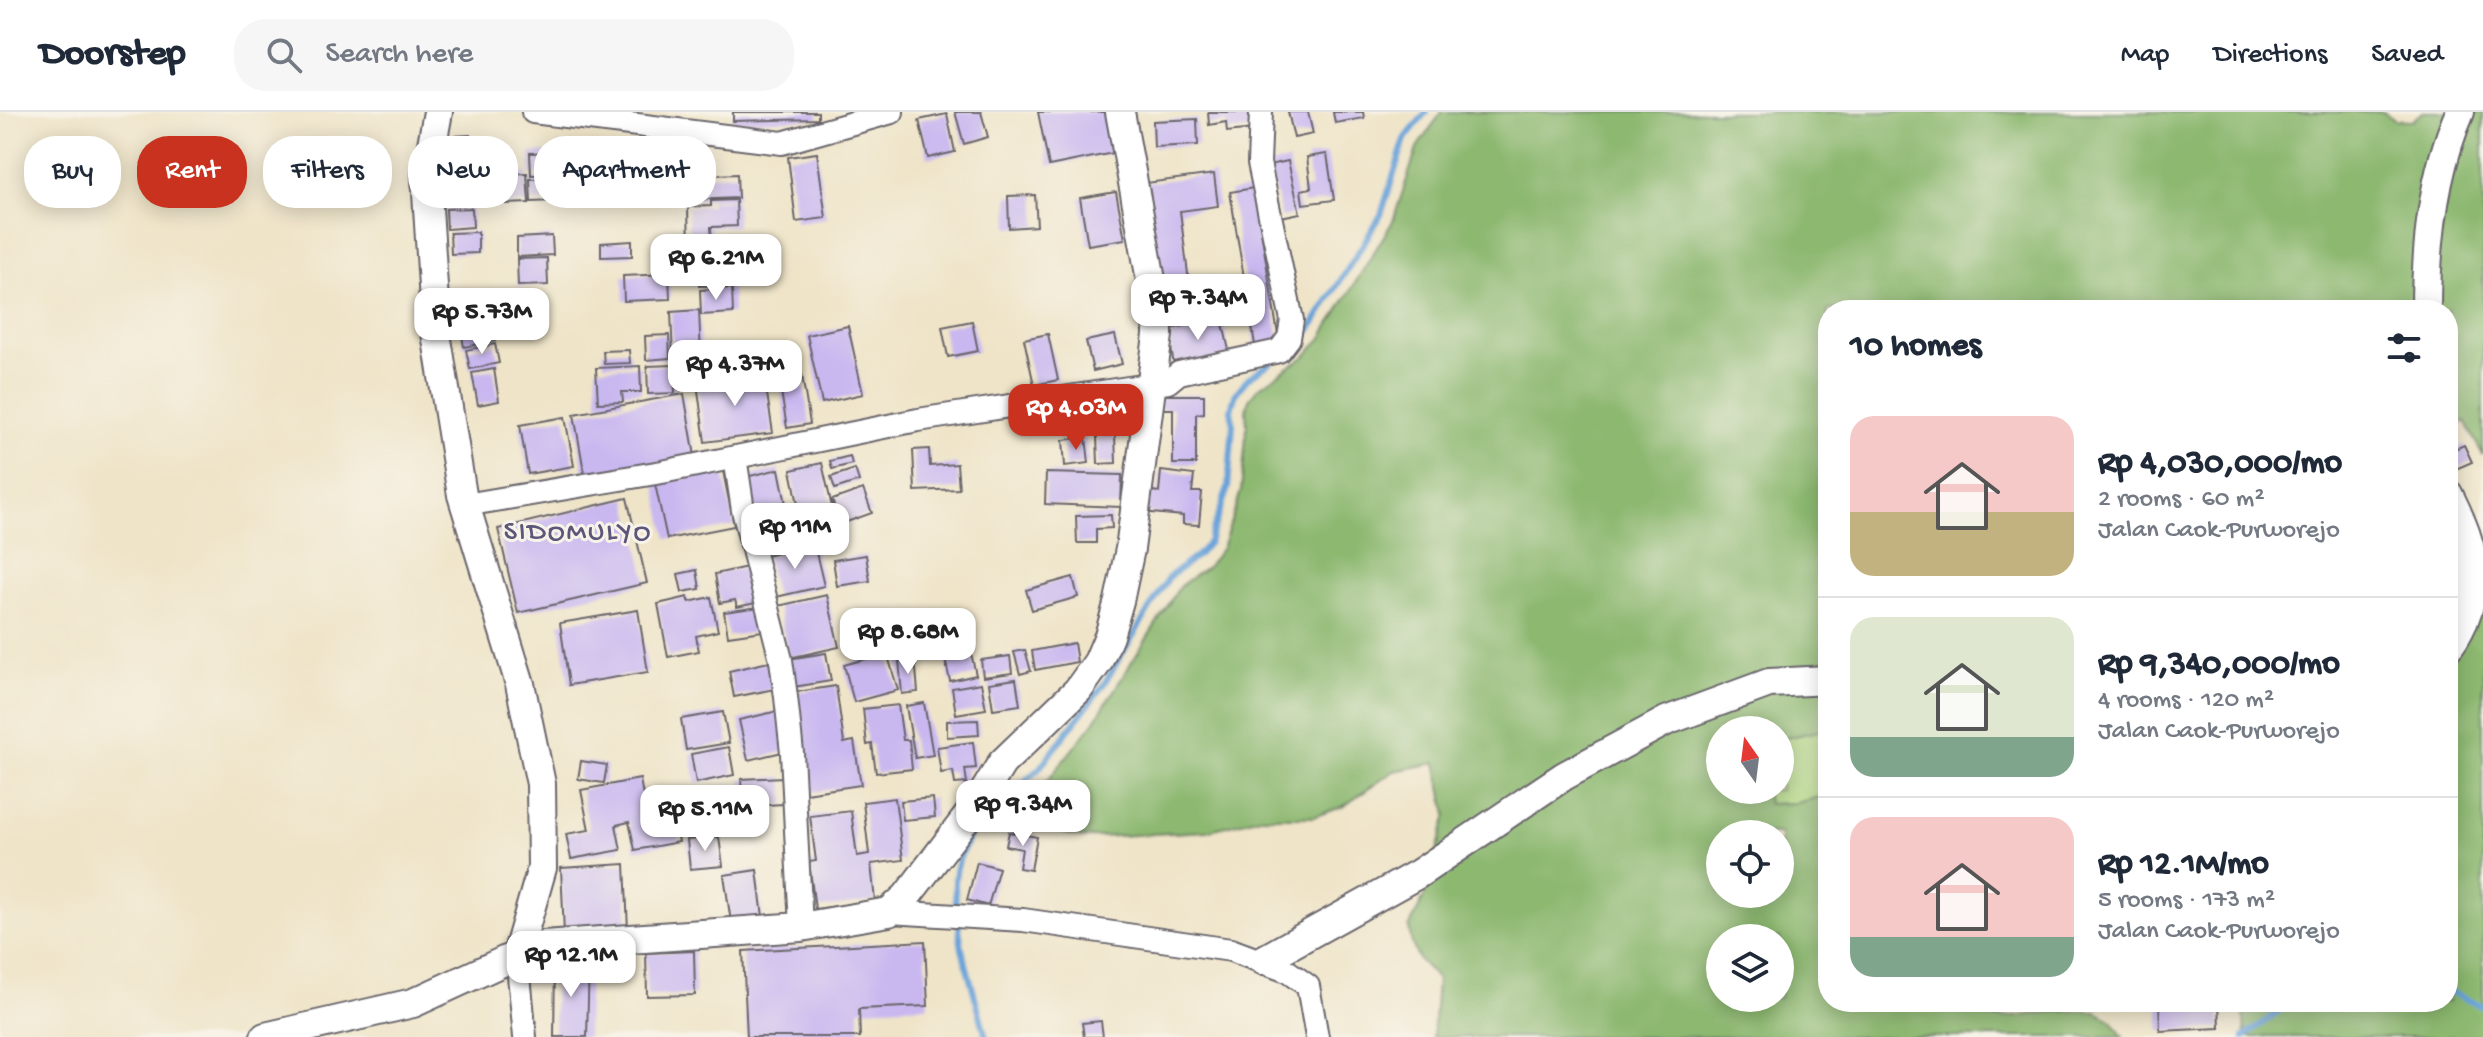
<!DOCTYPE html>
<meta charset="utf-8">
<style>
:root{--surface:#fff;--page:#f6f6f7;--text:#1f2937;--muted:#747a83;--line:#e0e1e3;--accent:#c8321e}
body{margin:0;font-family:"Gochi Hand",sans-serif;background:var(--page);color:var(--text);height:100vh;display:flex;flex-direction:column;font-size:30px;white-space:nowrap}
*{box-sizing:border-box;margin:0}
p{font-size:26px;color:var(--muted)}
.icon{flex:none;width:44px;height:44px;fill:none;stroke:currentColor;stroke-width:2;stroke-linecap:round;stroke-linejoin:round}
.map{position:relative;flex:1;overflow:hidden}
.sheet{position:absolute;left:1818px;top:188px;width:640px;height:712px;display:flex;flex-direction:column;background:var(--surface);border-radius:32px;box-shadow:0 4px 20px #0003}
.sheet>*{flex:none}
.guide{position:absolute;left:24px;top:24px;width:760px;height:72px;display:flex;gap:16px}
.needle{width:52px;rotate:346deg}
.controls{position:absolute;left:1706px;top:604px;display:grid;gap:16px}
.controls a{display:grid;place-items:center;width:88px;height:88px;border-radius:50%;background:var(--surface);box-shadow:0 4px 20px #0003;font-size:40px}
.price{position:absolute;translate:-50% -68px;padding:0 18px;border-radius:16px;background:#fff;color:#222;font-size:26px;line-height:52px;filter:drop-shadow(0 2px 4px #0008)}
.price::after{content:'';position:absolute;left:50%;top:48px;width:24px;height:18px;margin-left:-12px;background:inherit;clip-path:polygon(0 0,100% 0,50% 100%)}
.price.on{background:var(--accent);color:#fff}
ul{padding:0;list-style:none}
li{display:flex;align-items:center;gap:24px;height:200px;padding:0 32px}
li+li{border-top:2px solid var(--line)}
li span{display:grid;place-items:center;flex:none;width:224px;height:160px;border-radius:24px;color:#555}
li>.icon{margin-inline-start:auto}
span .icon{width:96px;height:96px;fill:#fffc;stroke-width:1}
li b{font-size:34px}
h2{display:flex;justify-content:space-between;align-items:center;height:96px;padding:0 32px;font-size:34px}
.tag{padding:0 28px;border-radius:32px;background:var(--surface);box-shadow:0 4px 20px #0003;font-size:28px;line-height:72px}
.tag.on{background:var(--accent);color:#fff}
header{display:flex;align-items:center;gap:48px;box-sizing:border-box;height:112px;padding:0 40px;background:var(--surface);border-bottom:2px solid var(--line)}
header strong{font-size:38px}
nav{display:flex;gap:44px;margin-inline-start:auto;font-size:28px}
.search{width:560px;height:72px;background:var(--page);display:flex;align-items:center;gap:20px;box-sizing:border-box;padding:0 28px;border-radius:32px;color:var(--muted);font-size:30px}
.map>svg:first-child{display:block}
.green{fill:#b0d882;stroke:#697d5e;stroke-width:2}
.forest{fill:#8cb870;stroke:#576d56;stroke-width:2;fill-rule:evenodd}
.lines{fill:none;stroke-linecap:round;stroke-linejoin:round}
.stream{stroke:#69a3d9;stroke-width:6}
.building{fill:#c9b8f0}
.minor-casing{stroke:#6a666c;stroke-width:26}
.tertiary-casing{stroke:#6a666c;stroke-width:32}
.minor{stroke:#fff;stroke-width:22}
.tertiary{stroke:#fff;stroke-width:28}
.labels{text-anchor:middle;stroke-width:6;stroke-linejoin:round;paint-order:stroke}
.quarter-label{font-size:28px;letter-spacing:2px;fill:#5c567a;stroke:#f7f3e8}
</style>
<header>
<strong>Doorstep</strong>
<div class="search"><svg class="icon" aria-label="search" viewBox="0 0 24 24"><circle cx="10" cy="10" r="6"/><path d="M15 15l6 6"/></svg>Search here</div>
<nav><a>Map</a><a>Directions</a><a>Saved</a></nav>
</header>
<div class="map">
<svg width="2483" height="925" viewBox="0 0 2483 925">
<rect width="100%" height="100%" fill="#f7f3e8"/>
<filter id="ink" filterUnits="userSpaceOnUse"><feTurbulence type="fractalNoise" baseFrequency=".0125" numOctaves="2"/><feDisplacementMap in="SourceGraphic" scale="16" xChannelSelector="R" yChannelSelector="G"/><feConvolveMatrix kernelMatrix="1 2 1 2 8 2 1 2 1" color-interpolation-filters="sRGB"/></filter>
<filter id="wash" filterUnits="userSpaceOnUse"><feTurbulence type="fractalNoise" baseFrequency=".006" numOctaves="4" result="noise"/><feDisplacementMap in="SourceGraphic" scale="32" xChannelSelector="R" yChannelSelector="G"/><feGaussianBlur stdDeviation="1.8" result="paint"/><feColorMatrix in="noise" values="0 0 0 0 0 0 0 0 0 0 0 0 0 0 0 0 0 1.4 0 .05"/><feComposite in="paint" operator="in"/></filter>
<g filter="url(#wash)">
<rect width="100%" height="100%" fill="#efe4c8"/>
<path class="green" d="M1828,617V683L1796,691L1767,692L1766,678H1780V627Z"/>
<path class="forest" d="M1442,0H2383L2395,8L2412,9L2422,0H2483V343L2465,310L2448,314V198H1828V617L1780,627V618H1720V678H1766L1768,692L1796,691L1828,683V890H1952L1986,905L2004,906L2060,899L2097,900L2112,909L2123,925H1433L1437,867L1419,848L1412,832L1409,816L1425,783L1447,702L1436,651L1394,659L1344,694L1313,705H1260L1207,719L1081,726L1064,721L1026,686L1048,668L1094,610L1180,474L1208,454L1222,436L1241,379L1247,313L1246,298L1249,287L1258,276L1307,243L1321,227L1393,109L1418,34ZM1720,722H1780V782H1720ZM1720,826H1780V886H1720Z
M2483,482V925H2245L2243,890H2448V498Z"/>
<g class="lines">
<path class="stream" d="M1294,235L1310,218L1381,103L1405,27L1426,0
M985,702L1038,658L1104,572L1169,465L1198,443L1209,430L1228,376L1233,313L1231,297L1236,281L1248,266L1272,250
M957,798C952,766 955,749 972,721
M958,809L962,837L986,925
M2448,879L2483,895
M2244,925L2291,890"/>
</g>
<g id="blocks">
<path class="building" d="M733,0H818V7L733,9Z
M955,0H981L988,25L964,32Z
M1038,0H1105L1113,41L1049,54Z
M1208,0H1251L1253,17L1227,20L1226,10L1209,13Z
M1288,0H1308L1313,22L1294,26Z
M1333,0H1363L1364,6L1335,11Z
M947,2L955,40L928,46L919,8Z
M1197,7L1198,33L1154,35L1153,9Z
M470,23L471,52L437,54L436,25Z
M554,40L555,62L531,63L530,41Z
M817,41L826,106L796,110L788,45Z
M608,42L609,67L575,68L574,43Z
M1327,42L1334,88L1303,92L1301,78L1311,76L1307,45Z
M1288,49L1300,101L1281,105L1269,53Z
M527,61L529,91L505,92L504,62Z
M737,62L738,86L692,88L691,64Z
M1214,62L1218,94L1180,99L1191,186L1162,190L1146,71Z
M472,66L473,92L443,93L442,67Z
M554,66L555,89L531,90L530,67Z
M608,72L609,87L574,89V73Z
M1254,76L1279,229L1255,233L1230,80Z
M1116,80L1125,127L1088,133L1080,86Z
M1035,83L1037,114L1009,116L1008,84Z
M736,88L737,114L711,115L712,136H689L688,95L711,94V89Z
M472,96L473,115L447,117L446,97Z
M478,120V141L451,142L450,121Z
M552,124L553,143L517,145V126Z
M632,129V144L601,145V131Z
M547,146L548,173L518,174L517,147Z
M731,151L732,173L699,174V153Z
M669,162L670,187L624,189L623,164Z
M732,176L733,201L701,203L700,178Z
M699,198L701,245L673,246L671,200Z
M491,207L495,229L464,235L460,213Z
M1222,207L1230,243L1174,254L1168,217Z
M972,209L978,239L948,245L942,215Z
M848,214L863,282L822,291L807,223Z
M1048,222L1058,268L1034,273L1024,227Z
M669,223L670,246L646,248L645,224Z
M1115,223L1122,252L1093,259L1086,229Z
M495,232L499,251L470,257L466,238Z
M629,238L630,251L604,252L603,239Z
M674,253L675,281L648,282L647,254Z
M640,254L641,280H622L623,290L598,291L596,256Z
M494,257L499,289L478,293L472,261Z
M764,262L773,321L705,330L697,271Z
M802,263L810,312L787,316L779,267Z
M684,282L695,344L585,365L574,302Z
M1160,283H1204V301L1196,302V352H1173V297H1160Z
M1108,296L1111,314L1077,319L1074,301Z
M565,305L574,354L528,362L520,313Z
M1115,323L1116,351L1098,352L1097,324Z
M1086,325L1089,351L1065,354L1063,328Z
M2464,333L2472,350L2451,359L2448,340Z
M929,337L930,354L957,352L959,377L915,379L913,338Z
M850,344L852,352L832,357L830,349Z
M822,351L832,395L800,402L791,358Z
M779,357L791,417L758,424L746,365Z
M855,357L859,369L835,377L831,365Z
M723,359L734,414L667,427L655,372Z
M1161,359L1194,363L1192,380H1202L1199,413L1183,412V404L1142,400L1145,378L1159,380Z
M1046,361L1122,363L1121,395L1045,392Z
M863,377L872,401L841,412L832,388Z
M627,386L647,471L518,501L498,417Z
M1111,403L1112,416L1096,417V431H1077L1076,404Z
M814,432L824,474L776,485L766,444Z
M866,443L870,469L837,474L833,448Z
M752,454L760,490L737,495L735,488L720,491L715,462Z
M697,458L700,477L682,480L678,462Z
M1073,465L1078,485L1032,498L1026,478Z
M827,483L839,535L789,546L778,494Z
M688,485L689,490L711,485L718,519L696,524L699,539L668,545L658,492Z
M760,495L763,519L728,524L724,500Z
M638,498L648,560L569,573L560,511Z
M1074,531L1077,550L1035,558L1032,539Z
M969,532L976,563L950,569L943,538Z
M1025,538L1031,559L1020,562L1014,540Z
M826,541L831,569L793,575L789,547Z
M887,541L898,578L854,590L844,553Z
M1010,544L1012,561L983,565L981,548Z
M915,546L918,580L902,582L899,548Z
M769,550L775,577L734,585L729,559Z
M1016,567L1020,593L993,597L989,571Z
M981,571L986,597L956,602L952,576Z
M836,574L844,631L854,629L861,673L805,681L790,581Z
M924,591L933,643L915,646L906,594Z
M898,593L903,628H909L912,657L876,661L872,632L867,633L863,597Z
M778,599L787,639L748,648L739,608Z
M723,600L729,631L686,638L681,607Z
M978,608L979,623L947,625V609Z
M973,630L976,656L965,657L967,671L955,672L953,659L941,661L937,635Z
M729,635L734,663L696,671L691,642Z
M581,649L607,653L604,671L578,667Z
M783,665L785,692L743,694L741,667Z
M640,667L647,707L674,702L679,730L635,738L629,710L616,713L621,738L571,747L566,722L589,718L581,678Z
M895,686L903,748L871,752L875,789L815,797L809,750L816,749L810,704L851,699L857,744L869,742L863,690Z
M933,686L935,705L903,708L901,689Z
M1009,720L1037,725L1031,758L1019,756L1022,737L1006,734Z
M719,725L723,754L690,757L687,728Z
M977,750L999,756L988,794L967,788Z
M625,752L628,818L564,821L561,756Z
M757,758L763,805L731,810L724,763Z
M925,829L928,894L859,897L860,925H747L743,839Z
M694,839L695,883L647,884L646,841Z
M555,850H589L587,925H554Z
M2159,890H2219L2220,916L2160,919Z
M1101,909L1103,925H1084L1082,911Z"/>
</g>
</g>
<g filter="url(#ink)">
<use href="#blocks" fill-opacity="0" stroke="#6a666c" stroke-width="2"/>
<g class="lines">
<defs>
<path id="minor" d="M533,0L782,31L892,0
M735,345L743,398L781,548L786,585L792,641L801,815
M465,393L662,360L918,308L1168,270L1179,261L1279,239L1289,226L1292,208L1259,51L1261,0
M889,800L1023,808L1231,838L1287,859L1308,874L1317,925
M517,843L525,925"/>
<path id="tertiary" d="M438,0L426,65L436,221L462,383L520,572L541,672L542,756L517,843
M2426,198C2426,131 2433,62 2460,0
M2448,382C2470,425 2483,461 2464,508C2460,517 2455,528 2448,535
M1263,848L1418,762L1564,664L1666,609L1769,571L1828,568
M265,925L413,891L517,843L544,833L801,815L889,800L906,785L975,695L1002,651L1078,578L1098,550L1109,524L1119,489L1130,437L1158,223V206L1120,0"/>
</defs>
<use href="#minor" class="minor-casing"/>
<use href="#tertiary" class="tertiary-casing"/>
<use href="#minor" class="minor"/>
<use href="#tertiary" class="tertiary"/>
</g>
</g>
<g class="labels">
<g class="quarter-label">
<text x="578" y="427">SIDOMULYO</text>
</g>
</g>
</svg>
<div class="controls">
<a><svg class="needle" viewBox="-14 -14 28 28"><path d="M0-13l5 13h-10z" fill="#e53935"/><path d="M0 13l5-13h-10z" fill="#747a83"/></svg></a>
<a><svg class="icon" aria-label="locate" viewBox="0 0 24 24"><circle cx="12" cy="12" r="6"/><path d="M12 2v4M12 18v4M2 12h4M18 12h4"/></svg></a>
<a><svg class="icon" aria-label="layers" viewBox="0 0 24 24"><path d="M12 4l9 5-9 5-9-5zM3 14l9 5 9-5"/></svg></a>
</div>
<b class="price" style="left:716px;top:190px">Rp 6.21M</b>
<b class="price" style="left:1198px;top:230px">Rp 7.34M</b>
<b class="price" style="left:482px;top:244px">Rp 5.73M</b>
<b class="price" style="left:735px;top:296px">Rp 4.37M</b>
<b class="price on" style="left:1076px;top:340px">Rp 4.03M</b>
<b class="price" style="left:795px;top:459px">Rp 11M</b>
<b class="price" style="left:908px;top:564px">Rp 8.68M</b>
<b class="price" style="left:1023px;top:736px">Rp 9.34M</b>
<b class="price" style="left:705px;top:741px">Rp 5.11M</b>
<b class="price" style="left:571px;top:887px">Rp 12.1M</b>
<div class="guide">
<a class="tag">Buy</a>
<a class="tag on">Rent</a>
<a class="tag">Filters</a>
<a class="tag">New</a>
<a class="tag">Apartment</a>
</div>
<section class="sheet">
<h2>10 homes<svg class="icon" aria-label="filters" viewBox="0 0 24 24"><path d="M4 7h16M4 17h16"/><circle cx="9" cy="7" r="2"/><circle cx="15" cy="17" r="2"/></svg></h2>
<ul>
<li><span style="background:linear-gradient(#f6c9c9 60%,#c2b280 0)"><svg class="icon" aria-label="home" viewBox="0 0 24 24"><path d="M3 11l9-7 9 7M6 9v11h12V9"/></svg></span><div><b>Rp 4,030,000/mo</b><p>2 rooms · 60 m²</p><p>Jalan Caok-Purworejo</p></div></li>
<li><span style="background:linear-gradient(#dfe7d0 75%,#7fa58c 0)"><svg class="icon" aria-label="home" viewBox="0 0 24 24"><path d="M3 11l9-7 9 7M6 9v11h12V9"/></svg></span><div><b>Rp 9,340,000/mo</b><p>4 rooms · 120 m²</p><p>Jalan Caok-Purworejo</p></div></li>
<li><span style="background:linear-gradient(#f6c9c9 75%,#7fa58c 0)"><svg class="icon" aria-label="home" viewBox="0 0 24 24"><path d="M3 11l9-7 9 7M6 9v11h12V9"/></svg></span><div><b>Rp 12.1M/mo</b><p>5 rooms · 173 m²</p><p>Jalan Caok-Purworejo</p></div></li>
</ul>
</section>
</div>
